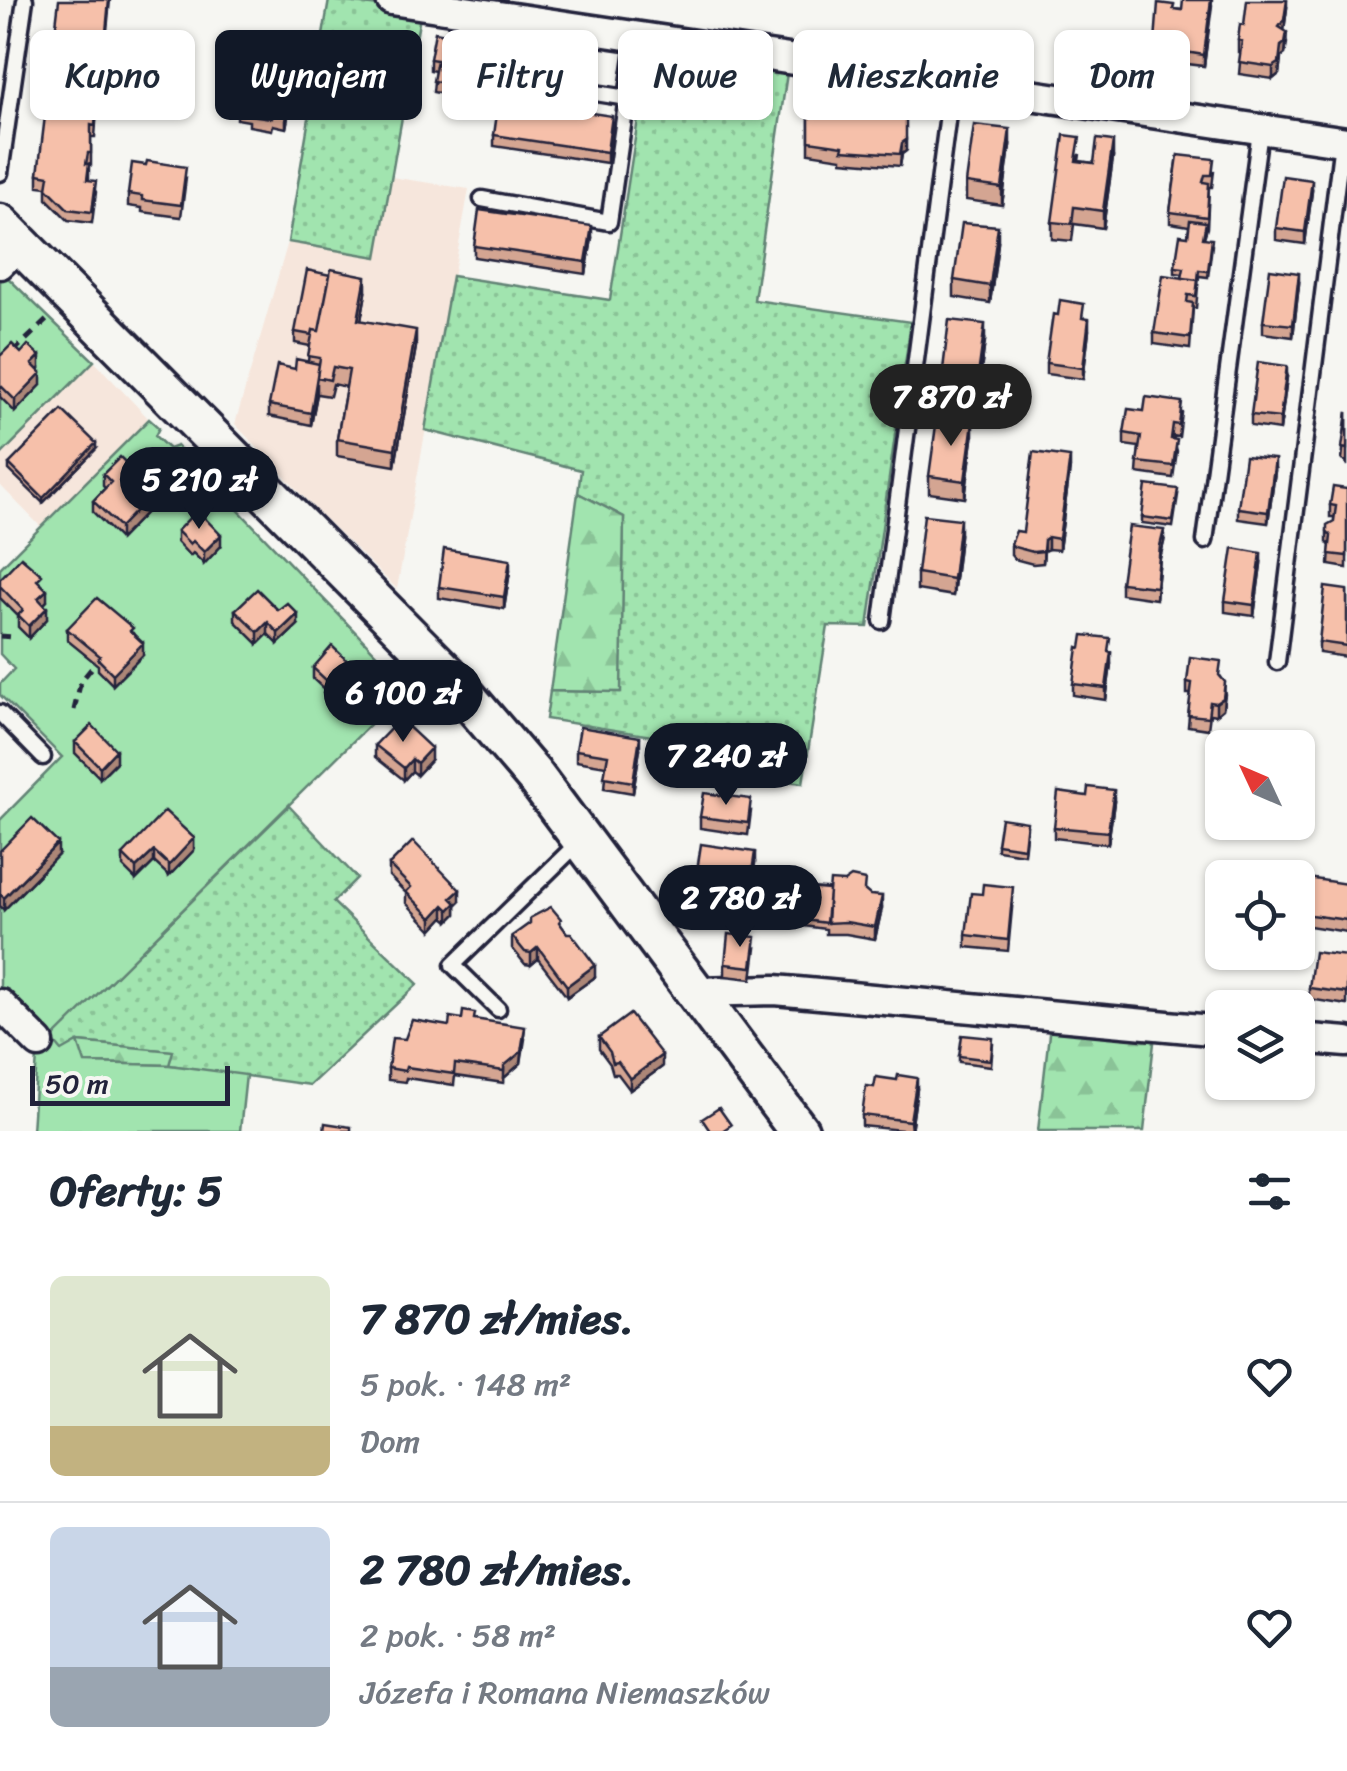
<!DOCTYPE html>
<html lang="pl">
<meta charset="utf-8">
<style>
:root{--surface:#fff;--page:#f2f2f3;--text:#1f2937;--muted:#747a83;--line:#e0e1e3;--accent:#111827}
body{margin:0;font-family:Sriracha,sans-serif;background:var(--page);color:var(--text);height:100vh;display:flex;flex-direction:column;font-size:38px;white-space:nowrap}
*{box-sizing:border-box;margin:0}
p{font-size:32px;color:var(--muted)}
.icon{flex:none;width:55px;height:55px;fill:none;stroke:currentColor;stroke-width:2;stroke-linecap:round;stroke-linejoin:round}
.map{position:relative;height:1131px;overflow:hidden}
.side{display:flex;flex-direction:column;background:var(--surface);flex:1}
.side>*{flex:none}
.guide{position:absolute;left:30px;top:30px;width:1288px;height:90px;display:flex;gap:20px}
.needle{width:65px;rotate:314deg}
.tools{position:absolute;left:1205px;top:730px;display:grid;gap:20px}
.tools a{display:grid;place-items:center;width:110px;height:110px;border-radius:15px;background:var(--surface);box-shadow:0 2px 8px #0004;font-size:50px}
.scale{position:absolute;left:30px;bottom:25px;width:200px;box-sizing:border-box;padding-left:10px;border:5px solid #22223b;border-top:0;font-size:28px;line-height:35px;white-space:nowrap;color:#22223b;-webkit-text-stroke:8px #f6f6f2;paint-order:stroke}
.price{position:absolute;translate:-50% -85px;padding:0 22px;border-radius:35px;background:var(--accent);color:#fff;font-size:32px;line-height:65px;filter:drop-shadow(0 2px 5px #0008)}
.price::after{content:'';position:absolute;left:50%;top:60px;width:30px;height:22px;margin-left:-15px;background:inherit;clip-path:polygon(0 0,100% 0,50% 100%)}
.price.current{background:#222;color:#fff}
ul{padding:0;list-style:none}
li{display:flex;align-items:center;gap:30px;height:250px;padding:0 50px}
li+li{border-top:2px solid var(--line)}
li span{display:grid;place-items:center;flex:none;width:280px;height:200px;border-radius:15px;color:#555}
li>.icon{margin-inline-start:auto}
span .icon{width:120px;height:120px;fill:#fffc;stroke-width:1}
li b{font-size:42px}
h2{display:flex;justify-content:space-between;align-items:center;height:120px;padding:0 50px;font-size:42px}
.chip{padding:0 35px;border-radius:15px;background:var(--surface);box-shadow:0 2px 8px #0004;font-size:35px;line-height:90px}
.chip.current{background:var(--accent);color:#fff}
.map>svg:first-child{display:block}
.built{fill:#f6e6dc}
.grass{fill:url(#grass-dots);stroke:#628375;stroke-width:2.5}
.forest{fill:url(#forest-firs);stroke:#628375;stroke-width:2.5}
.garden{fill:#a1e4af;stroke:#628375;stroke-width:2.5}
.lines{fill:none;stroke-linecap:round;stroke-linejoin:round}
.lane-casing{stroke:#22223b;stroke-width:21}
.street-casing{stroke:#22223b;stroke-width:35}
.secondary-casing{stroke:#22223b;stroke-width:45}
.path{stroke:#22223b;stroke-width:5;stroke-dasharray:10 8;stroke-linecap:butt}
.lane{stroke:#f6f6f2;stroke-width:14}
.street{stroke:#f6f6f2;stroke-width:28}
.secondary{stroke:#f6f6f2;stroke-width:38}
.wall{fill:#d4a592;stroke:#22223b;stroke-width:2.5}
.shaded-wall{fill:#ac8677;stroke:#22223b;stroke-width:2.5}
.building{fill:#f6c0aa;stroke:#22223b;stroke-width:2.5}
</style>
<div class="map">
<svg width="1347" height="1131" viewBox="0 0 1347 1131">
<defs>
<pattern id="grass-dots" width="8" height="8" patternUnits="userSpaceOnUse" patternTransform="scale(2.5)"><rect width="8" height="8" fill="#a1e4af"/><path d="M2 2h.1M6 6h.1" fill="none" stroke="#8ac397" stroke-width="1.8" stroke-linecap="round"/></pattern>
<pattern id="forest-firs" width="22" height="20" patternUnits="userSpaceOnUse" patternTransform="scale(2.5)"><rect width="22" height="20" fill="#a1e4af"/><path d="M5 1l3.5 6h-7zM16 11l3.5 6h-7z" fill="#8ac397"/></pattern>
</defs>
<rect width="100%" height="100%" fill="#f6f6f2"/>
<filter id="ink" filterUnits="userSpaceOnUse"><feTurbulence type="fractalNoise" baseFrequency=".01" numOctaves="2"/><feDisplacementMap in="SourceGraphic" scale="20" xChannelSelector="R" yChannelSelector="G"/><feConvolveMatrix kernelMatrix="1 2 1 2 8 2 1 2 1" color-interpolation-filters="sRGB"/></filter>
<g filter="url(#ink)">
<path class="built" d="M391,177L469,189L397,589L319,513L235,424L288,242L376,257Z
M94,361L149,419L42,528L0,485V456Z"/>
<path class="grass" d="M329,0L421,11L377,257L288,242Z
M649,48L788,66L754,300L911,322L868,627L828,626L803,783L687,768L689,742L546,719L550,691L620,692L624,517L578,493L581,470L425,430L452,276L610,300Z
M289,806L357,878L333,902L418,984L310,1085L169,1065L172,1051L78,1042L62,1052L51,1039Z"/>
<path class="forest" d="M578,493L624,517L621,692L550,691Z
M1050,1025L1155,1034L1144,1131H1038Z
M78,1042L173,1051L169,1065L84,1063Z"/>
<path class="garden" d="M3,273L94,361L0,456V276Z
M149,419L159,428L155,436L169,449L177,446L408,687L52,1039L62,1051L78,1042L85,1063L169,1065L246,1075L240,1131H32L37,1056L51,1039L0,992V820L62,757L0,695V684L14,669L0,654V568Z"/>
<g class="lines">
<defs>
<path id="lane" d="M514,80L627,98
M0,173L25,0
M482,199L609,222L636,36
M1205,541L1260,131
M882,621L952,83
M1277,662L1342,142
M0,713L43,757
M498,1009L453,965L579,842"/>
<path id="street" d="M391,0L1347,142
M0,264L20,244
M696,992L775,990L1222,1031
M0,1004L39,1043
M1298,1038L1347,1042"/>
<path id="secondary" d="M0,224L446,673L535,777L799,1131"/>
</defs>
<use href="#lane" class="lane-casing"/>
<use href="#street" class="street-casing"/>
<use href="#secondary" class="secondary-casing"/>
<path class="path" d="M13,352L51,316
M143,486L153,473L146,455
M199,517L218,488
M0,636L12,637
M74,710L81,681L95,664"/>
<use href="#lane" class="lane"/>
<use href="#street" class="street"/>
<use href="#secondary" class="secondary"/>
</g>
<path class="wall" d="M110,0L102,82H99L95,137H91V165L89,164V180L96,192L92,223L68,220L47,199V187L38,186V174Z
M1212,0L1204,66L1179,63L1178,69L1154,66V54L1173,9L1182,10Z
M1287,8L1284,30L1287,43L1285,54L1281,57L1279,74L1273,79L1239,74L1241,52H1238V40L1244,25Z
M477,52L469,99L433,92L435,71L430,70V59Z
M280,81L292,95L286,128L273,125L272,130L249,126V121L237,119V108Z
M809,118L906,151L902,154L900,166L842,161V158L809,153Z
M612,127L607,163L494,146V135Z
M1010,146L1002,205L966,200V183Z
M1080,154L1079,161L1094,163L1113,158L1103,228L1074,224L1072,241L1052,239V222Z
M1178,155L1214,171L1212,187H1209L1207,228L1204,238L1212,245L1208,277L1199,276L1196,308H1193L1190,349L1154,344V333L1182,278L1183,274L1175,273V267L1188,236L1189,226L1170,223V212Z
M186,178L181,217L142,212V208L128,206V194Z
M1312,191L1305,244L1276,240V228Z
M592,238L586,274L474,257V246Z
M998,243L990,303L954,297V280Z
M1299,284L1293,337L1263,333V322Z
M366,293L361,320L416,347L395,466L337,456V439L346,387L333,384L330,396L317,394L311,425L269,416V405L295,369L308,361L310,346L295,343V332Z
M1084,318L1089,330L1083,379L1046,374V363Z
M985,341L977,400L942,395V378Z
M21,353L40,368L38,370L41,385L15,412L0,397V356Z
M1287,377L1280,430L1251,426V415Z
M1144,411L1182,413L1179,437L1173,436L1177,451L1173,478L1137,473L1139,447L1124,445V433Z
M1347,412V466L1346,461L1342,460Z
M973,439L965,498L929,493V476Z
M96,449L43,503L9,470V464Z
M1070,468L1059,550L1048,549L1044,551L1043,563L1033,564L1014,559L1011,555V544L1023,532Z
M1275,471L1268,523L1238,519V508Z
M103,474L155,503L120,539L93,512V501L105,488L103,486Z
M1347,489V568L1329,565L1330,546L1327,542V531L1334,521V517H1330V505Z
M1178,495L1173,527L1142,523V517Z
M177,531L221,546L204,564L193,553L190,556L177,542Z
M960,536L953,596L917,590V573Z
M1164,542L1160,558L1156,599L1121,594V583Z
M1261,564L1254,616L1225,612V601Z
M510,571L504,609L439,598V587Z
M0,579L42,585L47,601L44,604L47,619L29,638L18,627V616L0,598Z
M1347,590V657L1319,653V642Z
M235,610L298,625L278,644L268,634L258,644L235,621Z
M67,629L133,633L143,655L113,685L98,670V665L67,640Z
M1109,652L1111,664L1106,700L1073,695V684Z
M313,668L358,682L342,701L330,689L327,692L313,679Z
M1221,677L1225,694L1223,709L1216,715L1210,714L1208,729L1188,726L1191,694H1187V682Z
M75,742L116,762L100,778L75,753Z
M375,745L431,760L417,775L412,771L404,780L375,757Z
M640,749L633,793L604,788L606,766L576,761V750Z
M1114,802L1108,844L1054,838V827Z
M751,811L748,835L700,828V817Z
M1027,827L1024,854L997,850V844Z
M194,838V850L169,876L154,862L136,880L123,867V855Z
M0,851L58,855L4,910L0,906Z
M755,863L749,903L695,896V884Z
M389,865L460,901L456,905V914L449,921L444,917L432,930L406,903V893L389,876Z
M1347,884V932L1303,925V914Z
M806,888L865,891L882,908L875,939L846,934H826V929L803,926Z
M982,894L1013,898L1008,951L966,947V935Z
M561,925L595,977L567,997L538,959L531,965L525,964L512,948V936Z
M756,948L752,979L725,976V964Z
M1347,956V1005L1309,999V988Z
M462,1019H475L525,1039L521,1063L504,1078V1083L455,1076L454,1085L406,1078L405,1082L388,1080V1068L449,1026Z
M599,1037L662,1067L630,1090L618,1074H613L610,1064L599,1049Z
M993,1044L991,1066L959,1062V1056Z
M874,1087L917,1089L911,1131L862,1126V1115Z"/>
<path class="shaded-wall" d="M1211,0L1212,5L1204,66V55Z
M1287,0V8L1284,31L1279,27Z
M1287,32L1285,54L1281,57L1279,74L1273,79V67Z
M477,40V52L469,99V87Z
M292,83V95L286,128V116Z
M612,116V127L607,163V152Z
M1010,129V146L1002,205V188Z
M906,140V151L902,154L900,166L902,143Z
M1113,141V158L1103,228V211Z
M1312,180V191L1305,244V232Z
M592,226V238L586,274V262Z
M998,226V243L990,303V286Z
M1299,273V284L1293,337V325Z
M366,276V293L358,337V320Z
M1089,319V330L1083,379V368Z
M985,324V341L977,400V383Z
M416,330V347L395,466V449Z
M40,356V368L32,375V364Z
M1287,366V377L1280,430V418Z
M41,373V385L15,412V400Z
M317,383V394L311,425V413Z
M973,422V439L965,498V481Z
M96,443V449L43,503V498Z
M1070,457V468L1059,550V539Z
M1275,459V471L1268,523V512Z
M155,491V503L120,539V527Z
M960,519V536L953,596V579Z
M1164,530V542L1160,558L1156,599L1160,546Z
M221,535V546L204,564V552Z
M1048,537V549L1044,551L1043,563L1044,540Z
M1261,553V564L1254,616V605Z
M510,560V571L504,609V597Z
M47,590V601L38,610V598Z
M47,608V619L29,638V626Z
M298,614V625L278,644V633Z
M268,622V634L258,644V632Z
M143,643V655L113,685V674Z
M1111,652V664L1106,700V688Z
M358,671V682L342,701V689Z
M1225,682L1223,709L1216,715V703Z
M640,737V749L633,793V782Z
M431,748V760L417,775V763Z
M116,750V762L100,778V767Z
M412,759V771L404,780V768Z
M1114,790V802L1108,844V832Z
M194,838V850L169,876V865Z
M58,843V855L4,910V898Z
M154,851V862L136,880V868Z
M755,852V863L749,903V892Z
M460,890V901L456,905V914L449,921V910L451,898Z
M882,896V908L875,939V927Z
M444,905V917L432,930V918Z
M538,947V959L531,965V953Z
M595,965V977L567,997V986Z
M525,1027L521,1063L504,1078V1083V1066Z
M662,1055V1067L630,1090V1079Z
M917,1078V1089L911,1131L910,1121Z"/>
<path class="building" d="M59,0H109L105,43H102L101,54H104L102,71L99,70L95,126L91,125V153H88L86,164H89L87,180L96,181L92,212L68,209L47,188L49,176L38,174Z
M1183,0H1211L1204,55L1179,51L1178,58L1154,54L1158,3L1174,5L1173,9L1182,10Z
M1247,0H1287L1284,20L1279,27L1287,32L1285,43L1281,46L1279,63L1273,67L1239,62L1242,41L1238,40L1240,24L1244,25Z
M435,32L477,40L469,87L433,81L437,60L430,59Z
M268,74L280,76L279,81L292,83L286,116L273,114L272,118L249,115L250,110L237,108L242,75L267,79Z
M499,99L612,116L607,152L494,135Z
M815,103L874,109L906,116V140L902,143L900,154L842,150L843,146L809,141V118Z
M974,125L1010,129L1002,188L966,183Z
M1064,135L1080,137L1076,161L1094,163L1097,139L1113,141L1103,211L1074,207L1072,224L1052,222Z
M1178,155L1214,159L1212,175H1205L1203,182L1209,183L1207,217L1170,212Z
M147,161L186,167L181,205L142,200V196L128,194L132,163L146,165Z
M1283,176L1312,180L1305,232L1276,228Z
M479,210L592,226L586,262L474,246Z
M1190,220L1206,222L1203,238L1212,239L1208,271L1199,270L1198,280L1182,278L1184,268L1175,267L1180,235L1188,236Z
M962,223L998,226L990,286L954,280Z
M331,269L366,276L358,320L416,330L395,449L337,439L349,370L333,367L330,380L317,377L320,358L308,356L313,330L319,331Z
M1270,269L1299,273L1293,325L1263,322Z
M307,270L330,275L319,331L313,330L312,335L295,332Z
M1163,275L1198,280L1196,296L1188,295L1187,302L1193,303L1190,338L1154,333Z
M1060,300L1084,304L1082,318L1089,319L1083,368L1046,363L1053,314L1058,315Z
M949,320L985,324L977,383L942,378Z
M12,344L21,353L28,345L40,356L32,364L41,373L15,400L0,385V356Z
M296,359L319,364L311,413L269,405L277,365L295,369Z
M1258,362L1287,366L1280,418L1251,415Z
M1146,397L1182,402L1179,425L1173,424L1171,439L1177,440L1173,466L1137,462L1141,436L1124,433L1128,409L1144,411Z
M62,410L96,443L43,498L9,464Z
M1347,412V449L1342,448Z
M937,418L973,422L965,481L929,476Z
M1033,452L1070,457L1059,539L1048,537L1044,540L1043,551L1033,552L1014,547L1011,544L1016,531L1023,532Z
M1245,456L1275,459L1268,512L1238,508Z
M120,457L155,491L120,527L93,501L111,482L103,474Z
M1146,485L1178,489L1173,521L1142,517Z
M1333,487L1347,489V556L1329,554L1331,536L1327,531V525L1334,521L1336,506L1330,505Z
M197,510L221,535L204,552L193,541L190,544L177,531Z
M924,515L960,519L953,579L917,573Z
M1129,526L1164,530L1160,546L1156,587L1121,583Z
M1233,548L1261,553L1254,605L1225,601Z
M444,549L510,560L504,597L439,587Z
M21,557L42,575L37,580L47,590L38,598L47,608L29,626L18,615L23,610L0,586V579Z
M1325,587L1347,590V646L1319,642Z
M257,589L278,610L287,603L298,614L278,633L268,622L258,632L235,610Z
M97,598L133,628L130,631L143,643L113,674L98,659L100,656L67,629Z
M1083,635L1110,638L1108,651L1111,652L1106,688L1073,684L1078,647L1081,648Z
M332,646L358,671L342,689L330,678L327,681L313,668Z
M1190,657L1221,661L1219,675L1225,682L1223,698L1216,703L1210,702L1208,717L1188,715L1192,683L1187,682Z
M400,719L431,748L417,763L412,759L404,768L375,745Z
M92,725L116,750L100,767L75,742Z
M580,727L640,737L633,782L604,777L608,755L576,750Z
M1088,787L1114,790L1108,832L1054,827L1058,792L1087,796Z
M704,793L751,799L748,823L700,817Z
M165,811L194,838L169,865L154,851L136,868L123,855Z
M32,818L58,843L4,898L0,894V851Z
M1001,818L1027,822L1024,848L997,844Z
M413,841L460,890L451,898L456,903L449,910L444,905L432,918L406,892L411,887L389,865Z
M701,844L755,852L749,892L695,884Z
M851,877L865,880L864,890L870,895L882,896L875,927L846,922L826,923L830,881L844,882Z
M1308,878L1347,884V920L1303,914Z
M983,884L1013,887L1008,940L966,935L971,893L982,894Z
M806,888L829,890L827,923L803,920Z
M551,907L561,919L559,922L567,933H571L595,965L567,986L538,947L531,953L525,952L512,936L530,923V918Z
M728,934L756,937L752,967L725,964Z
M1314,952L1347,956V993L1309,988Z
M463,1011L475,1013L474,1019L525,1027L521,1052L504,1066V1071L455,1064L454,1074L406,1067L405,1071L388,1068L392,1038L405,1039L412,1020L449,1026L450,1017L462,1019Z
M630,1014L662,1055L630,1079L618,1062L613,1063L610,1052L599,1037Z
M962,1035L993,1038L991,1060L959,1056Z
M898,1075L917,1078L910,1121L862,1115L866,1086L874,1087L876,1077L897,1080Z
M719,1108L731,1125L722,1131H710L702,1119Z
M325,1123L351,1127V1131H324Z"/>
</g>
</svg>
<div class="tools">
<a><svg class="needle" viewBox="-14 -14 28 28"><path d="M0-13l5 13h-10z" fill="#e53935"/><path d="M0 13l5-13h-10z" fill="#747a83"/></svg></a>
<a><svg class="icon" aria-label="locate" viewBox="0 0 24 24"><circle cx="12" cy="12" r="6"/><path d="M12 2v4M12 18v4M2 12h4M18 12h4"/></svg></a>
<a><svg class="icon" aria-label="layers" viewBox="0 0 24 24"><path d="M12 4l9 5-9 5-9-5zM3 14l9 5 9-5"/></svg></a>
</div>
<div class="scale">50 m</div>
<b class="price current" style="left:951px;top:449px">7 870 zł</b>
<b class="price" style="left:199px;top:532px">5 210 zł</b>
<b class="price" style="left:403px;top:745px">6 100 zł</b>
<b class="price" style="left:726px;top:808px">7 240 zł</b>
<b class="price" style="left:740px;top:950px">2 780 zł</b>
<div class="guide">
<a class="chip">Kupno</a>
<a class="chip current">Wynajem</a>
<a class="chip">Filtry</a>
<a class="chip">Nowe</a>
<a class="chip">Mieszkanie</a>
<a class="chip">Dom</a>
</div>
</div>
<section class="side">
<h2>Oferty: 5<svg class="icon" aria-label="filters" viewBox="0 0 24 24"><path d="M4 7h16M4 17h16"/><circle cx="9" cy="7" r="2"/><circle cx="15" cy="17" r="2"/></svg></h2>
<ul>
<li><span style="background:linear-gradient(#dfe7d0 75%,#c2b280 0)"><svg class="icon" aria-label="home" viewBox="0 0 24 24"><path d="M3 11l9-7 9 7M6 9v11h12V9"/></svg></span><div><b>7 870 zł/mies.</b><p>5 pok. · 148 m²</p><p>Dom</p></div><svg class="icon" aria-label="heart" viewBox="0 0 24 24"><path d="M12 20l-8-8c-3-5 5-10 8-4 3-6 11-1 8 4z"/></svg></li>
<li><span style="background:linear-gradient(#c9d6e8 70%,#9aa5b1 0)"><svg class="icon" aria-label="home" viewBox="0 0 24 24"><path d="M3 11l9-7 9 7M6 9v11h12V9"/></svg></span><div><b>2 780 zł/mies.</b><p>2 pok. · 58 m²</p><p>Józefa i Romana Niemaszków</p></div><svg class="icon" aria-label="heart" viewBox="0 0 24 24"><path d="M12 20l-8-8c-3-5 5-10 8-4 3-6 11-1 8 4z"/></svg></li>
</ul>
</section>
